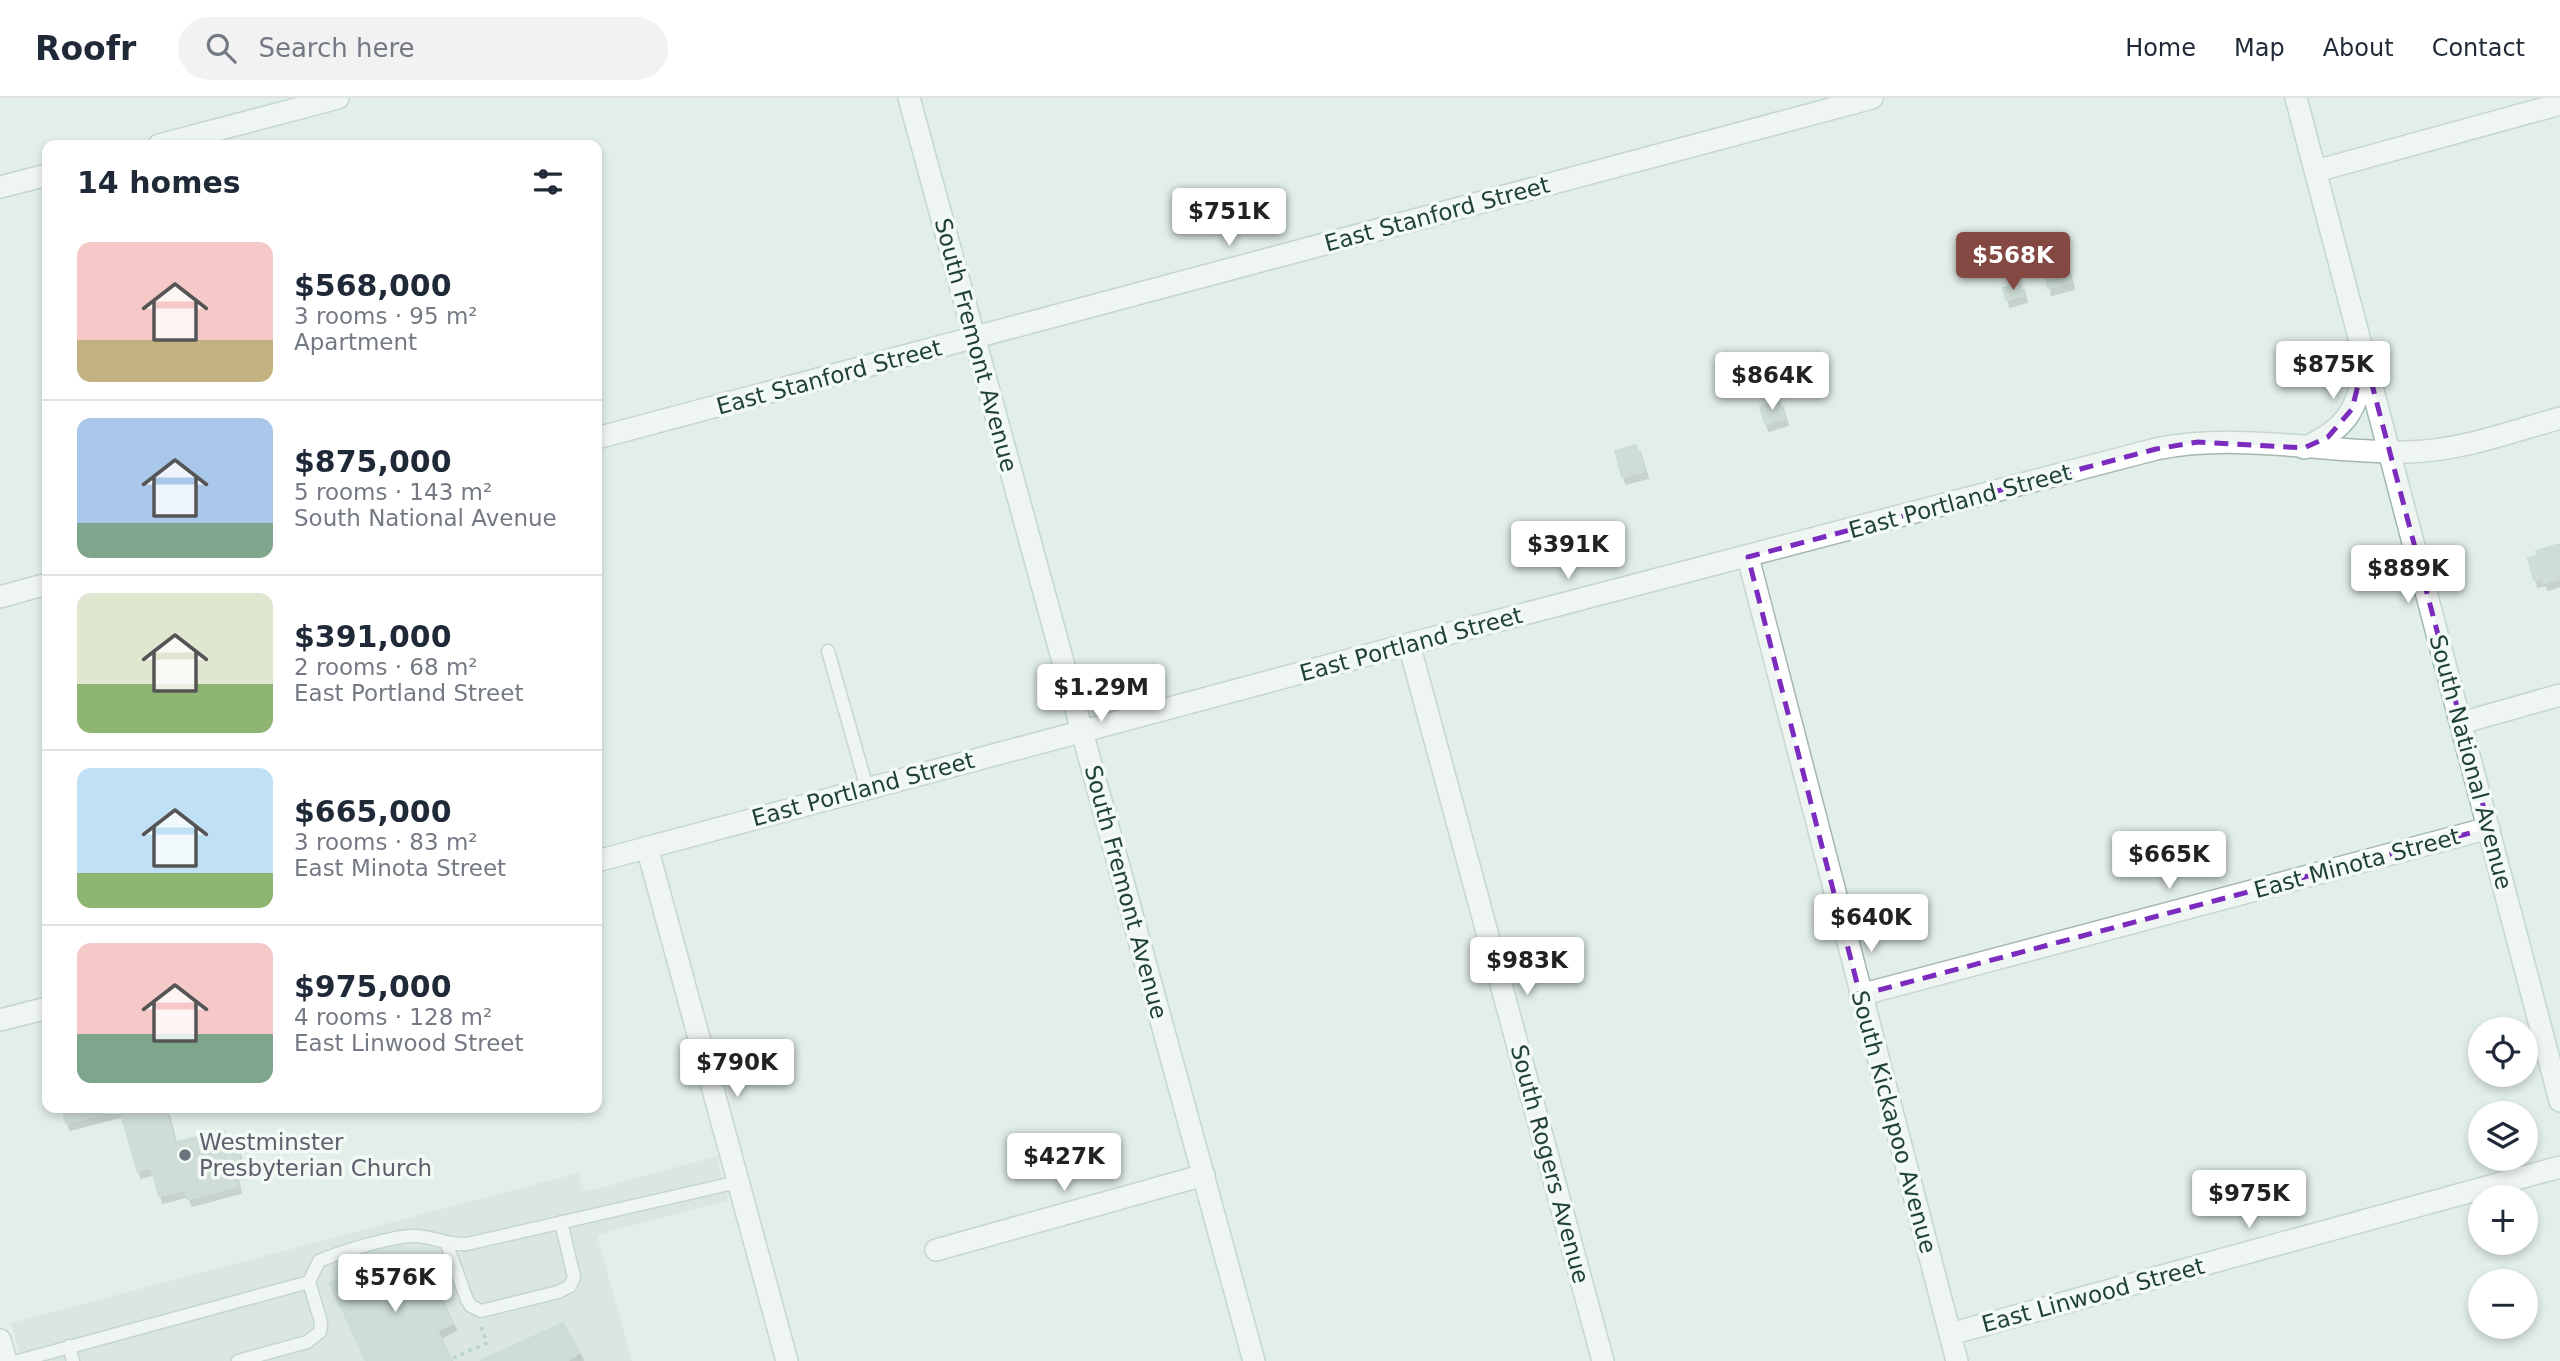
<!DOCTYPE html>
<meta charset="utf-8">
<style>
:root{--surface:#fff;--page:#f2f2f3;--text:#1f2937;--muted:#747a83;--line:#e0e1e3;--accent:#834942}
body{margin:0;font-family:"DejaVu Sans",sans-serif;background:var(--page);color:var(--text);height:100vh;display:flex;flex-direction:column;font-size:26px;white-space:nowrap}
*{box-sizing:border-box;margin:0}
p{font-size:23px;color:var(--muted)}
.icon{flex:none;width:38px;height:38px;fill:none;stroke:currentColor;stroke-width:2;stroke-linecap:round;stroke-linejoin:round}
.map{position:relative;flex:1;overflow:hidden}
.details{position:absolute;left:42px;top:42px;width:560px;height:973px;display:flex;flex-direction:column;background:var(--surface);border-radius:14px;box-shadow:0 4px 10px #0003}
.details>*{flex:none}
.fabs{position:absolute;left:2468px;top:919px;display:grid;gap:14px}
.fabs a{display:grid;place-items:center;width:70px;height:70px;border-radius:50%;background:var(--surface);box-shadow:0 4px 10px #0003;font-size:35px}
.price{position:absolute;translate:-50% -60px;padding:0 16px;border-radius:7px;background:#fff;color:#222;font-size:23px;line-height:46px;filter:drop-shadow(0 2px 4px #0008)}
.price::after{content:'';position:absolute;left:50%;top:42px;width:21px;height:16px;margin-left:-10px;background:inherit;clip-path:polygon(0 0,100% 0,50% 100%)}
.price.on{background:var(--accent);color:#fff}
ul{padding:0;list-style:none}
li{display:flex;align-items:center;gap:21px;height:175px;padding:0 35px}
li+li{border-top:2px solid var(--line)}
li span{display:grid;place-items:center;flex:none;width:196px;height:140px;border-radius:14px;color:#555}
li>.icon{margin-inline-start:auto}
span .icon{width:84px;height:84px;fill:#fffc;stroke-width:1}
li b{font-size:30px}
h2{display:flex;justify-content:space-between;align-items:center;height:84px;padding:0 35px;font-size:30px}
header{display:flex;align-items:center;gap:42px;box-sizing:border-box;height:98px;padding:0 35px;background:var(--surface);border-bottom:2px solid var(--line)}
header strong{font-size:33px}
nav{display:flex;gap:38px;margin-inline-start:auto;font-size:24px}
.search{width:490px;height:63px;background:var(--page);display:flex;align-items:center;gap:18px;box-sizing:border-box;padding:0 24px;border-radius:38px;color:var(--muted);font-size:26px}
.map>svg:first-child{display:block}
.built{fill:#d0ded7}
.building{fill:#b7c9c1;stroke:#b4c8be;stroke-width:2;filter:url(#shadow)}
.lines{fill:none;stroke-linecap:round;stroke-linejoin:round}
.lane-casing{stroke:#a4b7af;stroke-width:15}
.street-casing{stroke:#a4b7af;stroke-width:24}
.secondary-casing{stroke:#9fbaaf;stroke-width:24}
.path{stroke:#80b4a1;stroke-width:3.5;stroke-dasharray:3.5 5;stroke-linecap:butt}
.lane{stroke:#fff;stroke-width:12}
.street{stroke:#fff;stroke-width:21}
.secondary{stroke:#fff;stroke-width:21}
.marked{fill:none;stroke:#7b2cbf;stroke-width:5;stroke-dasharray:14 9;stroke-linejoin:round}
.worship-dot{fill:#6b7280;stroke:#f3faf6;stroke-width:2.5}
.labels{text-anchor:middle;stroke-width:7;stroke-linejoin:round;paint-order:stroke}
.street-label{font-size:23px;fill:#204136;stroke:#f3faf6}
.worship-label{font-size:23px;fill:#5b616d;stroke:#f3faf6;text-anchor:start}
</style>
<header>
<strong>Roofr</strong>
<div class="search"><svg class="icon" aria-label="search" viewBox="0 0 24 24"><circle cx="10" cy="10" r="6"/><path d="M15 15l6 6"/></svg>Search here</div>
<nav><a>Home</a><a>Map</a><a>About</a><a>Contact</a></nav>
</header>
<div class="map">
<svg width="2560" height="1263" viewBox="0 0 2560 1263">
<defs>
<filter id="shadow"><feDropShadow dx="4" dy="7" stdDeviation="0" flood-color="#0004"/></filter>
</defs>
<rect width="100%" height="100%" fill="#e2eee8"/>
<path class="built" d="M717,1058L728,1102L597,1137L632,1263H22L11,1225L578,1075L585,1094Z"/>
<path class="building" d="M2066,168L2070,184L2048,190L2044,174Z
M2020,185L2023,197L2006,202L2003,190Z
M1779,303L1784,320L1765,326L1760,309Z
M1636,347L1644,373L1622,379L1615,353Z
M2560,446V480L2544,485L2543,480L2534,482L2528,460L2537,458L2536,453Z
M62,1010H165L174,1045L224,1032L227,1044L234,1042L242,1073L234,1075L237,1088L188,1101L185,1091L159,1098L151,1069L137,1073L120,1011L66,1025Z
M422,1160L452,1225L437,1233L451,1263H366L330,1185L362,1170L368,1184Z
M563,1225L579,1255L566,1263H480Z"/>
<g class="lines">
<defs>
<path id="lane" d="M828,553L867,690
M447,1147L467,1202L471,1208L481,1213L558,1194L570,1188L574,1179L561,1124
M69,1248L73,1263
M18,1263L309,1184
M238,1263L307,1244L320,1234L321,1224L309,1184L319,1163C340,1154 392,1138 414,1138C433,1138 444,1147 467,1146L738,1084"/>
<path id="street" d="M159,47L338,0
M2316,73L2560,6
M0,89L47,77
M597,340L1872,0
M1748,459L1957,1263
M0,499L47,486
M1409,546L1603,1263
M2461,625L2560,597
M647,749L787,1263
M597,763L1409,546L2156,351C2240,334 2324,355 2408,354C2459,353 2511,334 2560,320
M1860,897L2489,730
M0,922L47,910
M936,1152L1204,1077
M1950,1236L2560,1069
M0,1242L6,1263"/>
<path id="secondary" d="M909,0L1254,1263
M2296,0L2560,1003
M2304,350C2344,332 2358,313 2364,269"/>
</defs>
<use href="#lane" class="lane-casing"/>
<use href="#street" class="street-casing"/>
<use href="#secondary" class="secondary-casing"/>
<path class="path" d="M453,1260L487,1245L481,1229"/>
<use href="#lane" class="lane"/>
<use href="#street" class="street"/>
<use href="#secondary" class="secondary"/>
</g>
<path d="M0 0H2560V1263H0ZM2365,260L2489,730L1860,897L1748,459L2156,351L2198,344L2304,350L2328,339L2352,311Z" fill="#e2eee8" fill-opacity=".55" fill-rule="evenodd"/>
<path class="marked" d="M2365,260L2489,730L1860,897L1748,459L2156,351L2198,344L2304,350L2328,339L2352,311Z"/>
<circle class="worship-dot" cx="185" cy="1057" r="7"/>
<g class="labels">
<g class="street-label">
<text transform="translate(1437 116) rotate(-15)" y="8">East Stanford Street</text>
<text transform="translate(976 247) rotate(75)" y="8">South Fremont Avenue</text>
<text transform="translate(829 279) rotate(-15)" y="8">East Stanford Street</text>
<text transform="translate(1960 403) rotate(-15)" y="8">East Portland Street</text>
<text transform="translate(1411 546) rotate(-15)" y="8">East Portland Street</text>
<text transform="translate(2471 664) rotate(75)" y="8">South National Avenue</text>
<text transform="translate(863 691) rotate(-15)" y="8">East Portland Street</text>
<text transform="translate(2357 765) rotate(-15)" y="8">East Minota Street</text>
<text transform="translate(1126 794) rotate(75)" y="8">South Fremont Avenue</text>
<text transform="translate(1894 1024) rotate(75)" y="8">South Kickapoo Avenue</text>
<text transform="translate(1550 1066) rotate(75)" y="8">South Rogers Avenue</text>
<text transform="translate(2093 1197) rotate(-15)" y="8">East Linwood Street</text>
</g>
<g class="worship-label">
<text x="199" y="1052">Westminster<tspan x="199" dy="26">Presbyterian Church</tspan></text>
</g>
</g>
</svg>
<div class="fabs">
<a><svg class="icon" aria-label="locate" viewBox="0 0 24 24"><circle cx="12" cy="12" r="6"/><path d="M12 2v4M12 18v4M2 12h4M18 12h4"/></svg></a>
<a><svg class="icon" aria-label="layers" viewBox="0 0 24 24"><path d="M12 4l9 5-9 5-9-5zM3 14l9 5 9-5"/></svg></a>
<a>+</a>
<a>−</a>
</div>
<b class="price" style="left:1229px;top:150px">$751K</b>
<b class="price on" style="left:2013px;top:194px">$568K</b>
<b class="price" style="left:2333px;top:303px">$875K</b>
<b class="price" style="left:1772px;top:314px">$864K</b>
<b class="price" style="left:1568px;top:483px">$391K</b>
<b class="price" style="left:2408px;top:507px">$889K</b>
<b class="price" style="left:1101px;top:626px">$1.29M</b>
<b class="price" style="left:2169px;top:793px">$665K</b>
<b class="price" style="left:1871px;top:856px">$640K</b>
<b class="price" style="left:1527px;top:899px">$983K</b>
<b class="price" style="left:737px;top:1001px">$790K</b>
<b class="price" style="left:1064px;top:1095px">$427K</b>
<b class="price" style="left:2249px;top:1132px">$975K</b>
<b class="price" style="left:395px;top:1216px">$576K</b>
<section class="details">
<h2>14 homes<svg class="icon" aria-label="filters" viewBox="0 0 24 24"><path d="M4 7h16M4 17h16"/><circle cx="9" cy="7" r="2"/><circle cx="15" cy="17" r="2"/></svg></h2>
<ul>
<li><span style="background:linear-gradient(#f6c9c9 70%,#c2b280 0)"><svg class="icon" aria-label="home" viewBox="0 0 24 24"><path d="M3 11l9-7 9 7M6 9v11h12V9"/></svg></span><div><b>$568,000</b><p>3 rooms · 95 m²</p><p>Apartment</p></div></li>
<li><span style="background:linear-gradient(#a9c7e8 75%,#7fa58c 0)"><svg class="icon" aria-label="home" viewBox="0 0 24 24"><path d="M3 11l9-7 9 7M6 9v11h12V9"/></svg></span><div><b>$875,000</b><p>5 rooms · 143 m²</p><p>South National Avenue</p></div></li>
<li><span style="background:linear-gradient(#dfe7d0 65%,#8fb573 0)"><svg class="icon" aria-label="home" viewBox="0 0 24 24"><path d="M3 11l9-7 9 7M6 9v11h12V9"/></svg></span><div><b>$391,000</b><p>2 rooms · 68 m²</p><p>East Portland Street</p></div></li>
<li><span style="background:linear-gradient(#bfe0f5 75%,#8fb573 0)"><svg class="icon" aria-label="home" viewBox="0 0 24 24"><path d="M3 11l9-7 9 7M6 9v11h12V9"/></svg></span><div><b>$665,000</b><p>3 rooms · 83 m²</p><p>East Minota Street</p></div></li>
<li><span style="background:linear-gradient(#f6c9c9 65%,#7fa58c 0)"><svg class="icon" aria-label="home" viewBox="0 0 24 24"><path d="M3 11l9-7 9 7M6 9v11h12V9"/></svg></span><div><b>$975,000</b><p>4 rooms · 128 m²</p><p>East Linwood Street</p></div></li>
</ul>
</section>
</div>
